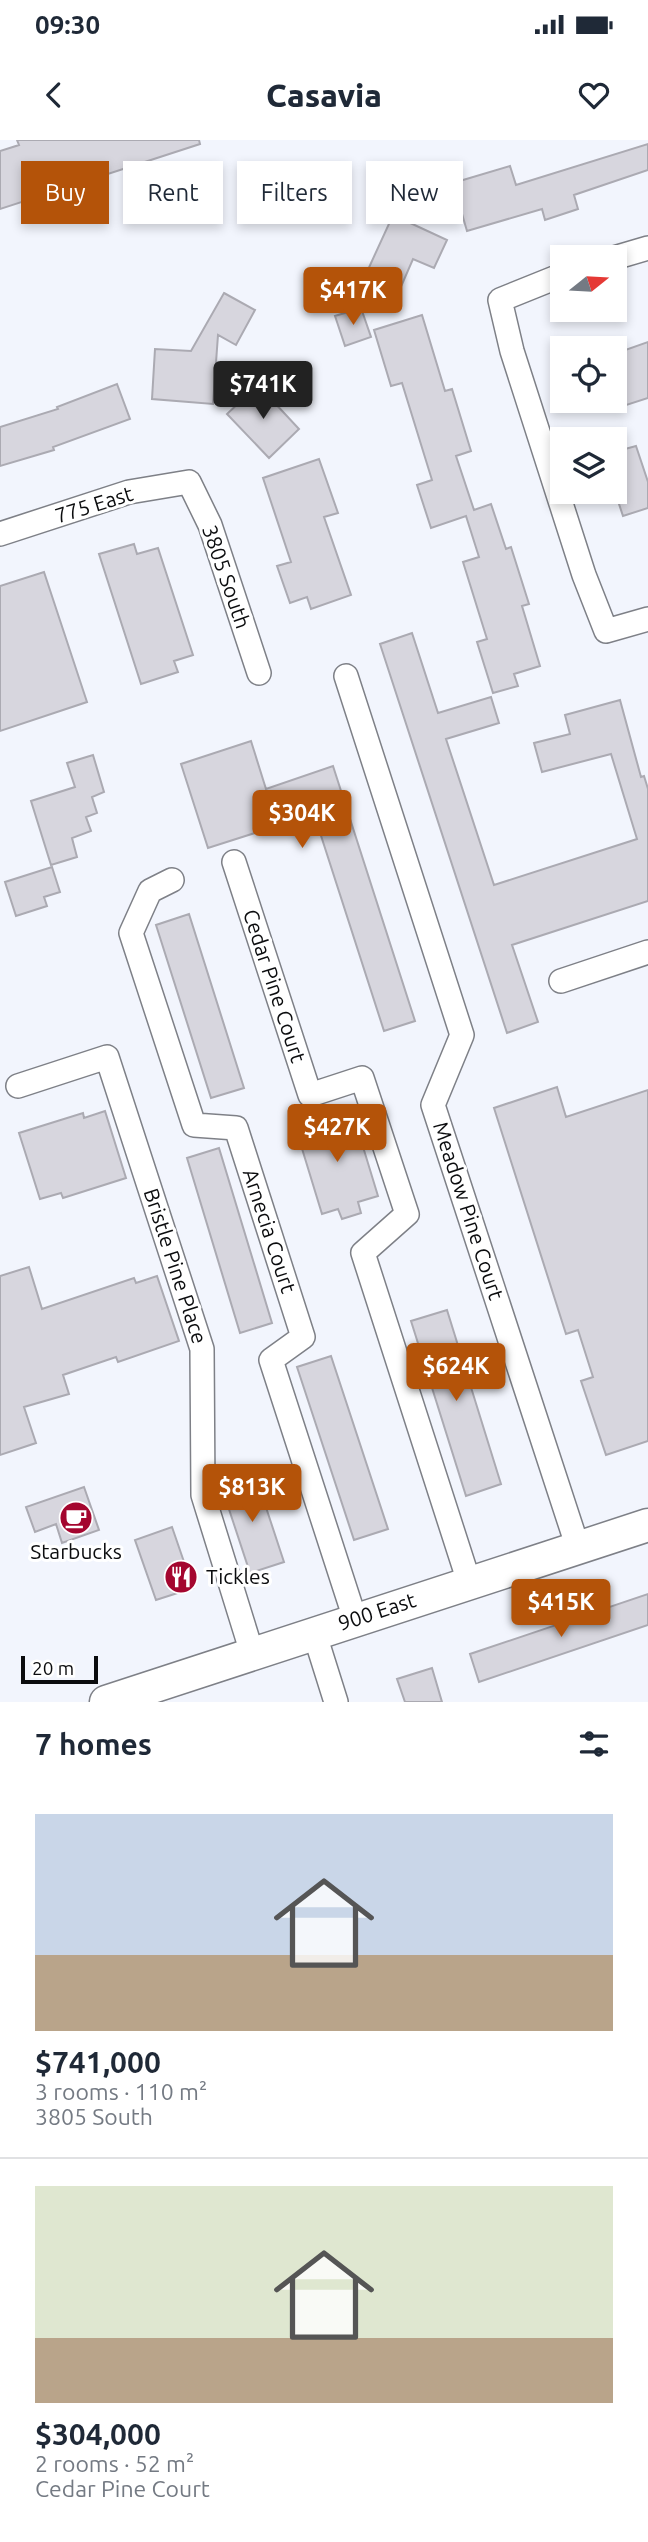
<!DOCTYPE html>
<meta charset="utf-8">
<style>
:root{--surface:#fff;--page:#f2f2f3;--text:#1f2937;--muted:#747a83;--line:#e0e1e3;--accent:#b45309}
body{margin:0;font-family:Ubuntu,sans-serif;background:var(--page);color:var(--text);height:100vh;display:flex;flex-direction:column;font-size:26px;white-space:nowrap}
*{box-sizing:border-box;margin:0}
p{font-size:23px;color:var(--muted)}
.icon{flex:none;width:38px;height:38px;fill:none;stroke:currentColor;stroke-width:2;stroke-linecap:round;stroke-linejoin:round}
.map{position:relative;height:1562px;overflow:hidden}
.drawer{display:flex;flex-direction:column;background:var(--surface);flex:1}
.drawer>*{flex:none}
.hud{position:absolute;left:21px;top:21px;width:607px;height:63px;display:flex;gap:14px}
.needle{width:46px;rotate:72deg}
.controls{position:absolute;left:550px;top:105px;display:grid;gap:14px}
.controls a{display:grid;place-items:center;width:77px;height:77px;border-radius:0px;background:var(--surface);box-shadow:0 4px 10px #0003;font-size:35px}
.scale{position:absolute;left:21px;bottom:18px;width:77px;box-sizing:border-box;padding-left:7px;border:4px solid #0b0c0e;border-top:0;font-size:19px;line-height:24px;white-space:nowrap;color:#0b0c0e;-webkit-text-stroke:5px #fff;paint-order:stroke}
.price{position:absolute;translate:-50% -60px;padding:0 16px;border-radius:7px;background:var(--accent);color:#fff;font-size:23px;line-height:46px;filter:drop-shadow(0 2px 4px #0008)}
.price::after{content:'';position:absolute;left:50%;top:42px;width:21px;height:16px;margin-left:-10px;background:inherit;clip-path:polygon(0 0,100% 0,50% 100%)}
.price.current{background:#222;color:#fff}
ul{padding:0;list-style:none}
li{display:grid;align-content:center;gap:14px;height:371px;padding:0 35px}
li+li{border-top:2px solid var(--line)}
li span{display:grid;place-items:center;height:217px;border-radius:0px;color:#555}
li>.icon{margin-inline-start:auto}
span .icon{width:126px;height:126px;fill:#fffc;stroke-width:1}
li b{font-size:30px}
h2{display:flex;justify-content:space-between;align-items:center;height:84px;padding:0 35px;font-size:30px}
.pill{padding:0 24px;border-radius:0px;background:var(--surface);box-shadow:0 4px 10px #0003;font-size:24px;line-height:63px}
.pill.current{background:var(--accent);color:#fff}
.status{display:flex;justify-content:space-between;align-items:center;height:49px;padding:0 35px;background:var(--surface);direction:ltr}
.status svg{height:19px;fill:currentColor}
header{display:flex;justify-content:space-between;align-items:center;height:91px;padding:0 35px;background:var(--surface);font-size:32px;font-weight:800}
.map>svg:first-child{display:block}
.building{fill:#d7d6de;stroke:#abaab2;stroke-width:2}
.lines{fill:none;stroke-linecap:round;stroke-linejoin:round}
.minor-casing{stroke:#7e8087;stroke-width:26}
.secondary-casing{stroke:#7e8087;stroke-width:35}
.minor{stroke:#fff;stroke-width:23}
.secondary{stroke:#fff;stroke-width:32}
.labels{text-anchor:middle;stroke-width:6;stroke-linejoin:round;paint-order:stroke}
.street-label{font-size:21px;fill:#0b0c0e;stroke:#fff}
.poi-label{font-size:21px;fill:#0b0c0e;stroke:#fff}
</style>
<div class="status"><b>09:30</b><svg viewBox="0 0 49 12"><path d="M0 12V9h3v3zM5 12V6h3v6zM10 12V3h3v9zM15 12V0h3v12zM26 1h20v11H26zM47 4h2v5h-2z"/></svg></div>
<header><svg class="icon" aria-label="back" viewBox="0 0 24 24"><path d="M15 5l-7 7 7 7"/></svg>Casavia<svg class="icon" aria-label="heart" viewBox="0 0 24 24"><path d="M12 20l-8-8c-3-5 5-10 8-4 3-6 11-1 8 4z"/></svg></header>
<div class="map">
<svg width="648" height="1562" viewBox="0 0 648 1562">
<rect width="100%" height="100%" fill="#f2f5fd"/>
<path class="building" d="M17,0H199L200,4L0,69V11L19,5Z
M648,4V30L574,55L578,69L545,80L542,69L467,91L453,43L510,26L516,45Z
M393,75L447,100L434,128L413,119L400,149L366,134Z
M224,153L255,170L236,205L218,195L213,264L152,259L155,209L191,211Z
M361,168L371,197L345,206L335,176Z
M422,175L445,251L452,249L471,311L456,316L474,370L491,364L506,409L511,407L529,464L522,466L540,526L514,534L518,546L493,553L477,502L487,499L463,422L479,417L466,376L431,388L417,345L432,340L402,243L391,246L374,190Z
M648,202V258L614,269V214Z
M117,244L130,279L53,307L54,310L0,326V287L58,269L57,267Z
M258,245L299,289L269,318L227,274Z
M636,306L648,342V368L623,376L614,349V312Z
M319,319L338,373L324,377L351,455L311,469L307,457L290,463L277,426L291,422L263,338Z
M134,404L137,414L158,408L193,515L174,521L178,532L141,544L99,414Z
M44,432L87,562L0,591V446Z
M412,493L438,573L491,557L499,583L446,599L494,745L637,699L611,614L542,632L534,603L570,594L565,575L620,560L641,637L644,636L648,649V761L512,805L538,882L507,893L380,504Z
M251,601L266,649L333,626L415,881L384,891L314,674L208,708L181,624Z
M93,615L104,652L92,657L97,673L86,677L91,691L72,698L77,717L51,725L31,661L75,647L67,623Z
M52,727L60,752L44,757L47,766L16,776L5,742Z
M189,774L244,948L211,958L156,785Z
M557,947L566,977L648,950V1301L606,1315L581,1241L593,1237L578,1190L566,1194L494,968Z
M328,970L332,981L353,974L378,1056L358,1062L361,1073L342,1079L338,1069L322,1074L296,989L312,984L310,976Z
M105,971L126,1038L63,1058L61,1053L40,1059L19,993L83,973L84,978Z
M219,1008L272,1183L240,1193L187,1018Z
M29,1127L42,1169L134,1138L136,1143L157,1136L179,1201L118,1222L116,1217L63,1235L69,1254L24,1267L36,1303L0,1315V1136Z
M447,1170L501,1344L466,1356L411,1181Z
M331,1216L388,1389L354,1400L297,1227Z
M255,1334L284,1422L250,1433L221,1345Z
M84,1347L99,1390L62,1403L56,1384L35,1392L26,1367Z
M172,1387L193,1448L156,1460L135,1400Z
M648,1454V1485L479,1542L470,1514Z
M432,1528L442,1562H405L397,1539Z"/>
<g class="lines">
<defs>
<path id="minor" d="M614,118L648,108
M562,135L500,160L512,211L584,435L606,491L648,479
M0,394L129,352L189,342L210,385L259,533
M346,536L462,895L433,965L578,1408
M234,722L310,955L362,938L407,1074L363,1113L469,1442
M172,740L150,751L131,793L194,985L236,988L303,1197L271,1220L355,1479
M561,841L648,812
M18,946L107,917L202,1209L203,1355L252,1513
M314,1492L336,1562"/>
<path id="secondary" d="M106,1562L648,1385"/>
</defs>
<use href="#minor" class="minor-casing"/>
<use href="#secondary" class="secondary-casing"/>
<use href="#minor" class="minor"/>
<use href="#secondary" class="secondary"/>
</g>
<defs>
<symbol id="cafe-disc" viewBox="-11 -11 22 22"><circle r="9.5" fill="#a4062f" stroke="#fff"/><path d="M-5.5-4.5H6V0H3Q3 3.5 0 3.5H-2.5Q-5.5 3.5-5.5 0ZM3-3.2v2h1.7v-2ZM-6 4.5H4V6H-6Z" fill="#fff"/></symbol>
<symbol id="restaurant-disc" viewBox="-11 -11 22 22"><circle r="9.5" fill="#a4062f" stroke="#fff"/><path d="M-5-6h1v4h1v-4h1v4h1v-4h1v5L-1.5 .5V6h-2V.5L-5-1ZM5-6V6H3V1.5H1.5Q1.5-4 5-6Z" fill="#fff"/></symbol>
</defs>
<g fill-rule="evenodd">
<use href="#cafe-disc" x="57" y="1359" width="38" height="38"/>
<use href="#restaurant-disc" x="162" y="1418" width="38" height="38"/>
</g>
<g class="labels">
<g class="street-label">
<text transform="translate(94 365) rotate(-17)" y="7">775 East</text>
<text transform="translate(226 437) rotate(71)" y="7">3805 South</text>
<text transform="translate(274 846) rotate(72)" y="7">Cedar Pine Court</text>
<text transform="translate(468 1071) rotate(72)" y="7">Meadow Pine Court</text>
<text transform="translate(269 1091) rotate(72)" y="7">Arnecia Court</text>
<text transform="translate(175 1126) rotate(72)" y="7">Bristle Pine Place</text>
<text transform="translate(377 1472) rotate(-18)" y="7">900 East</text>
</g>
<g class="poi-label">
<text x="76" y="1419">Starbucks</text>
<text x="206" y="1444" text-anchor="start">Tickles</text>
</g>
</g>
</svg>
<div class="controls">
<a><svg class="needle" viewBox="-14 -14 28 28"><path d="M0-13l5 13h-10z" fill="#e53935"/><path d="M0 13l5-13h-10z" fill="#747a83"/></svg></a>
<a><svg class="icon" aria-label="locate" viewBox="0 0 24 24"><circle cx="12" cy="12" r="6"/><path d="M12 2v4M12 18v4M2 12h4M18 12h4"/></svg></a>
<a><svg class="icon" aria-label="layers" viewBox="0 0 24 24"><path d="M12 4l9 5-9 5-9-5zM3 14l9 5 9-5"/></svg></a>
</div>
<div class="scale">20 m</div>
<b class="price" style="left:353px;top:187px">$417K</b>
<b class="price current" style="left:263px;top:281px">$741K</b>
<b class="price" style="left:302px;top:710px">$304K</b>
<b class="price" style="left:337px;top:1024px">$427K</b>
<b class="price" style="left:456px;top:1263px">$624K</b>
<b class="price" style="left:252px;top:1384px">$813K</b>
<b class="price" style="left:561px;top:1499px">$415K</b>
<div class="hud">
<a class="pill current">Buy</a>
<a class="pill">Rent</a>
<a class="pill">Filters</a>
<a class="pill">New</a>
</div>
</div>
<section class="drawer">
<h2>7 homes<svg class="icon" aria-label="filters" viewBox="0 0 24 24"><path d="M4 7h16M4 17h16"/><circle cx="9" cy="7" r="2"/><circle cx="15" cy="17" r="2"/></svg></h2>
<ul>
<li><span style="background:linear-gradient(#c9d6e8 65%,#b9a48a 0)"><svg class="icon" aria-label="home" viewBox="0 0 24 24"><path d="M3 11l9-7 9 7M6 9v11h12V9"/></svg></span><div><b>$741,000</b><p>3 rooms · 110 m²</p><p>3805 South</p></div></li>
<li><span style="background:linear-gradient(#dfe7d0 70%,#b9a48a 0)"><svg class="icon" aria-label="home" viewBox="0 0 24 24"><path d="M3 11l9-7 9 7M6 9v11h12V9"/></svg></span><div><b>$304,000</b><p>2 rooms · 52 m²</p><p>Cedar Pine Court</p></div></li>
</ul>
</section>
